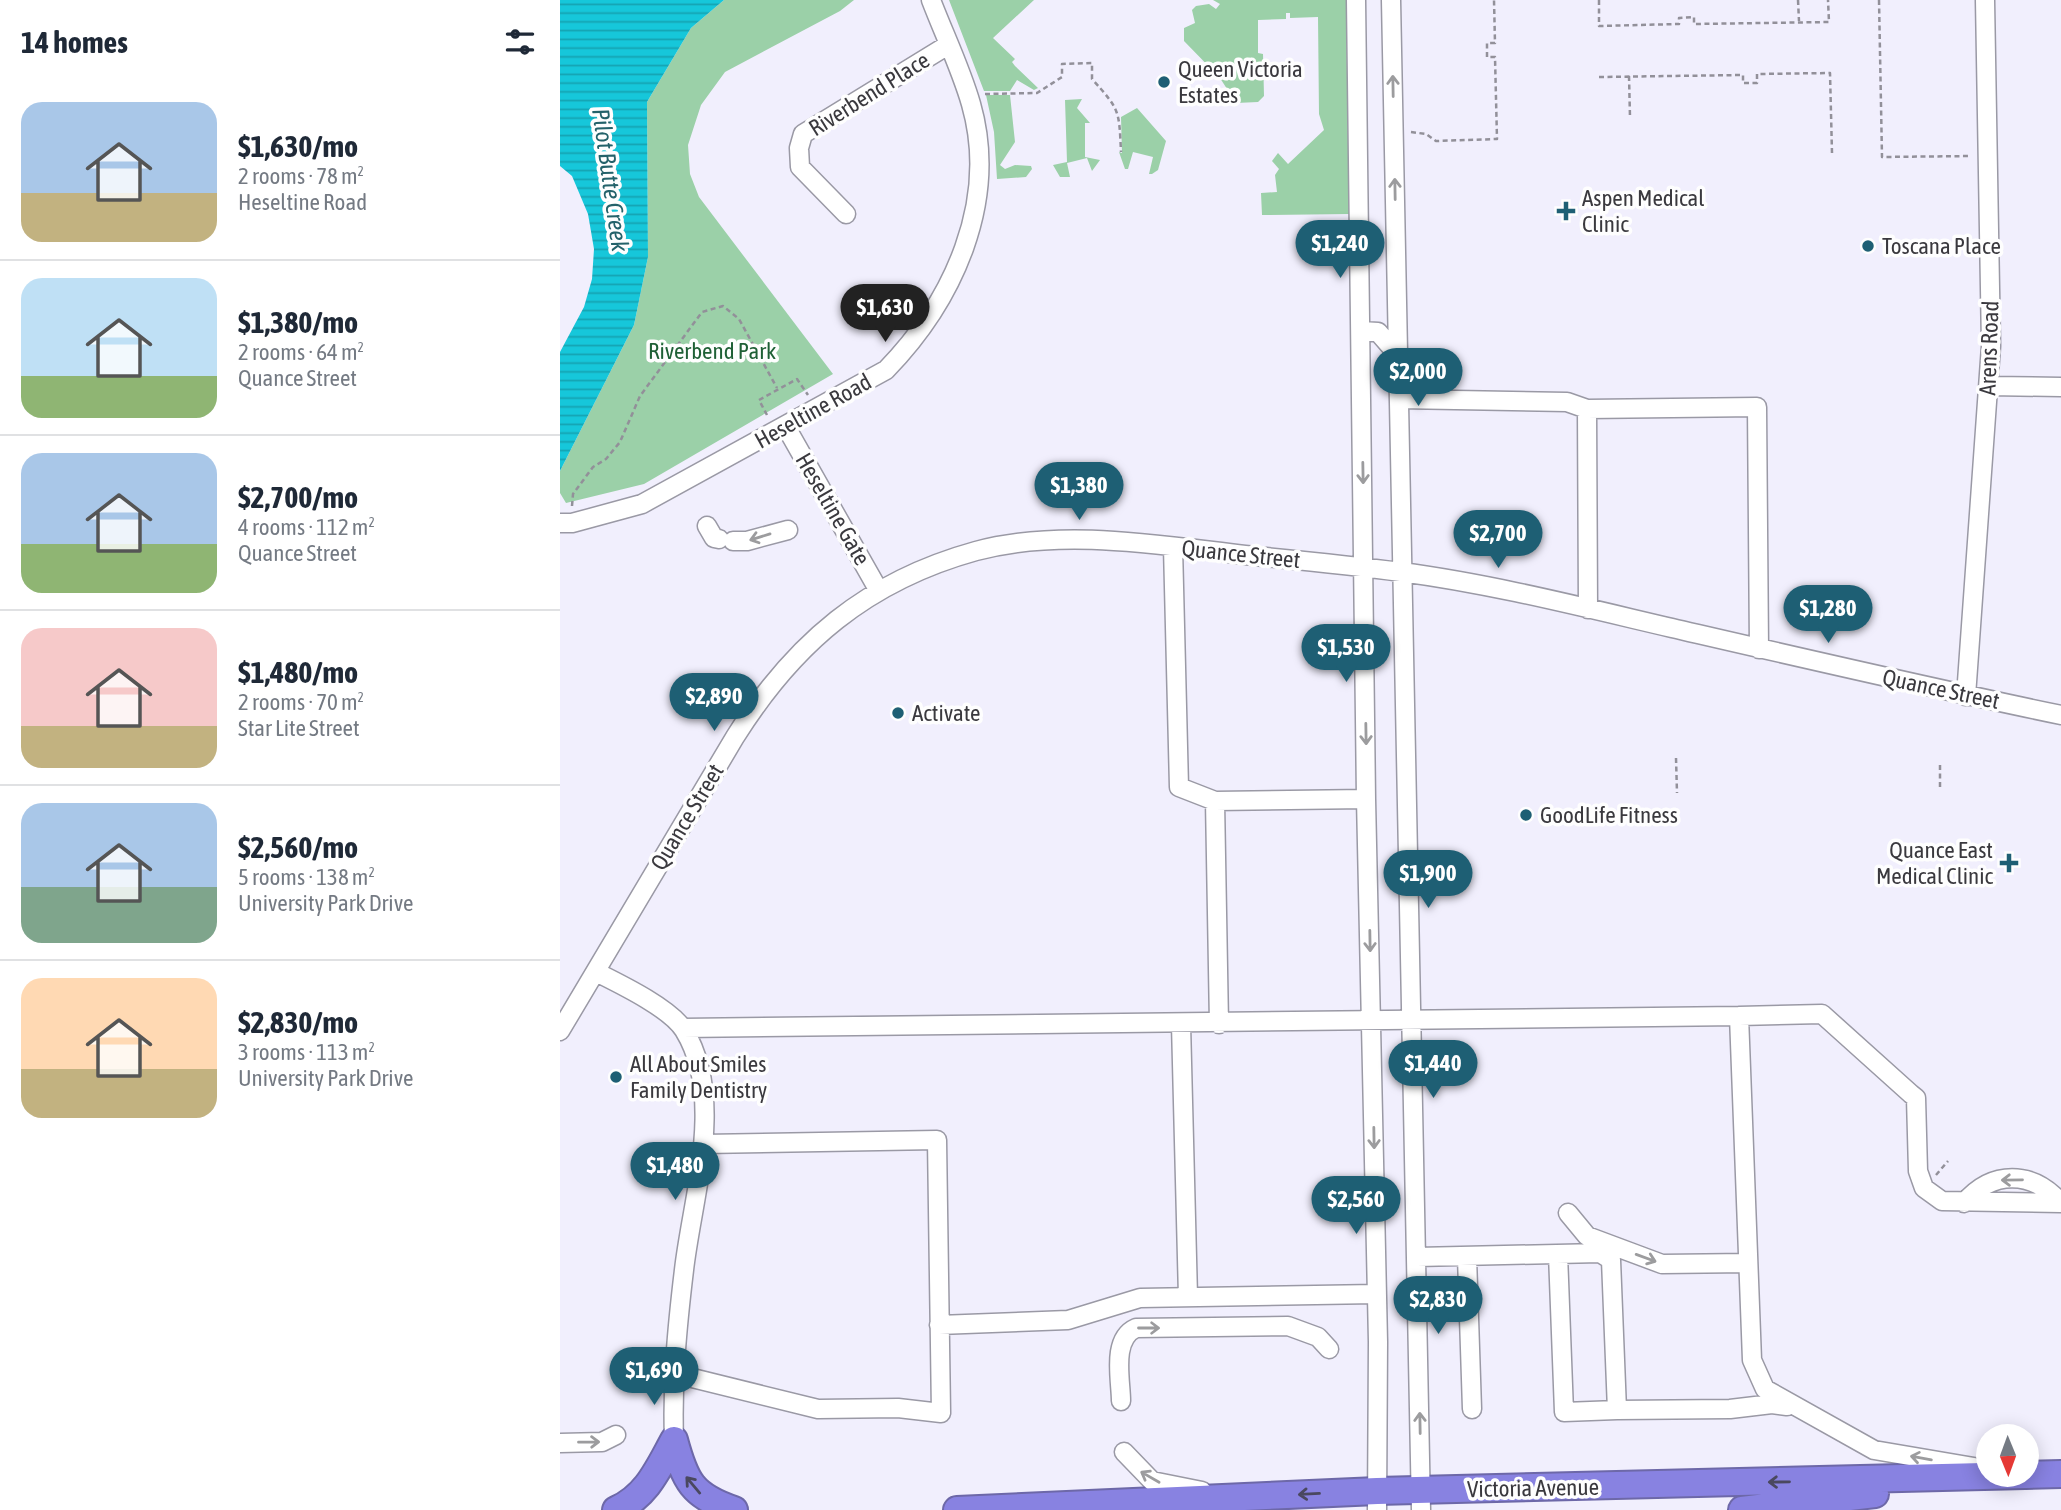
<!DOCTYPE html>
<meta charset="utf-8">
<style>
:root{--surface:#fff;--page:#f2f2f3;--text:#1f2937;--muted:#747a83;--line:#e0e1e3;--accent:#1e5f74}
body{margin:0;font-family:"Asap Condensed",sans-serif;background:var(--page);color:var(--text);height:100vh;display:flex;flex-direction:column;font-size:26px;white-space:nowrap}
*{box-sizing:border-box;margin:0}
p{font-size:23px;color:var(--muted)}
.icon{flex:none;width:38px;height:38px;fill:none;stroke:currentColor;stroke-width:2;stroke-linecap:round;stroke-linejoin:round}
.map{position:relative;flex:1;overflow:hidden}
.drawer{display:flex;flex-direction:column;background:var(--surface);width:560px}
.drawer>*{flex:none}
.needle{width:46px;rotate:179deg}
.controls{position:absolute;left:1416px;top:1424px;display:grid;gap:14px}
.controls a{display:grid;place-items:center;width:63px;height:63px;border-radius:50%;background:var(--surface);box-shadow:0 4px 18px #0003;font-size:35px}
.price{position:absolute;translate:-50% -60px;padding:0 16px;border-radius:24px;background:var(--accent);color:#fff;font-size:23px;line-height:46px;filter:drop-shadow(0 2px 4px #0008)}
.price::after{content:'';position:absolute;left:50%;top:42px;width:21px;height:16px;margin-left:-10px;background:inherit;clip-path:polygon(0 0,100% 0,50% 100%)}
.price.active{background:#222;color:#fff}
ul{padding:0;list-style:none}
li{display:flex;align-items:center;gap:21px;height:175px;padding:0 21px}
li+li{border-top:2px solid var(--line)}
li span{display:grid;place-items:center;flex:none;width:196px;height:140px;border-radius:21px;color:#555}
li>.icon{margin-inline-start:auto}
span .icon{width:84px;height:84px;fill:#fffc;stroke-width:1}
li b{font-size:30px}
h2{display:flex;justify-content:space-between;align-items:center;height:84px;padding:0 21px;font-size:30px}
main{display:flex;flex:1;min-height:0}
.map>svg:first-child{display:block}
.green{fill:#9bd0a8}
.water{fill:url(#water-rules)}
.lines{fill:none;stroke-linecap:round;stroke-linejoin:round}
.minor-casing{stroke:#9a99a5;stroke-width:21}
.highway-casing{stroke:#6d68a8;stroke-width:30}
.path{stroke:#929099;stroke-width:2.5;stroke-dasharray:5 3.5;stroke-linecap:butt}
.minor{stroke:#fff;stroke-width:18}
.highway{stroke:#8882e1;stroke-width:26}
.oneway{stroke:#9c9c9e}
.oneway2{stroke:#4a485f}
.poi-dot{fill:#1e5f74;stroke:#fefefe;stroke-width:2.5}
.labels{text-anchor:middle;stroke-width:7;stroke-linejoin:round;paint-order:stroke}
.poi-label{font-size:23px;fill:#3a393e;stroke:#fefefe;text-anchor:start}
.street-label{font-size:23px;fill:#3a393e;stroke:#fefefe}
.park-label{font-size:23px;fill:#1f6036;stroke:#fefefe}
.water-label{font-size:24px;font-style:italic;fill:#24626a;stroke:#fefefe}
</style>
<main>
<section class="drawer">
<h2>14 homes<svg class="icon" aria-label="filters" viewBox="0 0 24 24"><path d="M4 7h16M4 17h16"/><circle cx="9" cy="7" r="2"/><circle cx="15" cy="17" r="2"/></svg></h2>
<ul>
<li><span style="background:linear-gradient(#a9c7e8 65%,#c2b280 0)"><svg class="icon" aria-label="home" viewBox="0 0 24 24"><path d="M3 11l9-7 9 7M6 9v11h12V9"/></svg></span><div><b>$1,630/mo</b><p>2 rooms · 78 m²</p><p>Heseltine Road</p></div></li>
<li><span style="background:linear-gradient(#bfe0f5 70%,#8fb573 0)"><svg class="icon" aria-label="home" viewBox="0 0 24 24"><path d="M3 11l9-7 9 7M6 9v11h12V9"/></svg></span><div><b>$1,380/mo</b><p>2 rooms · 64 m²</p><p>Quance Street</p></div></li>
<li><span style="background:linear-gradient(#a9c7e8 65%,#8fb573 0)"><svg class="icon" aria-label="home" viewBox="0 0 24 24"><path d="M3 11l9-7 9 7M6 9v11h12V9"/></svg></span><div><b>$2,700/mo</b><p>4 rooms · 112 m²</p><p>Quance Street</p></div></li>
<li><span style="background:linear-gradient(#f6c9c9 70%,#c2b280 0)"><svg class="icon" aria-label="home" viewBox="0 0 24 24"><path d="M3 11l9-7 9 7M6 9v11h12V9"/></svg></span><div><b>$1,480/mo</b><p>2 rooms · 70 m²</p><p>Star Lite Street</p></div></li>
<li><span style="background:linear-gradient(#a9c7e8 60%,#7fa58c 0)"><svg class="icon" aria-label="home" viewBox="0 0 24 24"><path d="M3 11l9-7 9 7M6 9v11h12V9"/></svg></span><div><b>$2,560/mo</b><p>5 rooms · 138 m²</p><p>University Park Drive</p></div></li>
<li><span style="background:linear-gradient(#ffd9b3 65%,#c2b280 0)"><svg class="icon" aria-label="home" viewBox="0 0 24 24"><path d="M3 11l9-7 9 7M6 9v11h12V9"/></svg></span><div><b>$2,830/mo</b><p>3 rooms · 113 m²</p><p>University Park Drive</p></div></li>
</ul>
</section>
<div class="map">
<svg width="1501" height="1510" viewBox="0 0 1501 1510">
<defs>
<pattern id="water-rules" width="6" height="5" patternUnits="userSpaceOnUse" patternTransform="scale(1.75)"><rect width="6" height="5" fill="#16c7da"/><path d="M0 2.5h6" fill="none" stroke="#15a3b2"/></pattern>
</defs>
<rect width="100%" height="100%" fill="#f1effd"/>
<path class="green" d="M164,0H294L280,11L165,72L141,105L128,145L130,174L139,197L273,374L84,484L6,503L0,493V471L74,325L88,257L87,102L131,28Z
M389,0H474L433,38L455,59L452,62L455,66L478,88L474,90L457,80L450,91H424Z
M653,0H786L789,214L702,215L701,193L717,192L715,175L719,169L712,161L718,153L728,164L764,130L759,114L758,17L730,18V13H726V19L698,20V53L703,54L704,96L698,102L676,103L660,78L624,41V28L635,23L632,10L636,6L649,4L656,9L660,4Z
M426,95H450L455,142L440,165L445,169L455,165L471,166L472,169L466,177L437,179L434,132Z
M522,99L517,108L530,123H525V157L540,160L532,171L527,158L507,163L510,177H500L493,165L507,162L505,100Z
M577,108L606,141L598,170L592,174H589L593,157L573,152L568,169H565L559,152L562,153L561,117Z"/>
<path class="water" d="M0,0H164L131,28L87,102L88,257L74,325L0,471V352L24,307L32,279L34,249L28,214L12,176L0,166Z"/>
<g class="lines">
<defs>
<path id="minor" d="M796,0L806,799L818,1342L817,1510
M831,0L861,1510
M286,214L240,167L239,148L243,134L388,45
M801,331L818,332L838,355
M1429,386L1501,387
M839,399L1007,402L1027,409L1197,407L1199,649
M1027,409L1028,609
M226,427L319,591
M0,523H12L82,504L326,370C393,301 439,202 411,104C401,69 384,34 371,0
M147,526L154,538L159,539
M173,541H187L228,530
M613,547L619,787L655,801L806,799
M1406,696L1431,346L1425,0
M655,801L659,1024
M36,972C60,984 110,1008 124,1030C166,1098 132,1198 124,1270C117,1328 112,1382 114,1440
M1179,1016L1262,1014L1351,1094L1356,1098L1358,1171L1364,1188L1382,1201L1501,1203
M621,1024L628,1297
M123,1028L1179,1016L1192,1360L1205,1389L1314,1450L1414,1467
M0,1031L175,737C234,643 307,581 416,551C502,528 598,545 685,555C737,560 789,565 841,572C932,584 1022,607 1112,628C1242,658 1371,688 1501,715
M1404,1203C1432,1170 1472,1170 1501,1203
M1008,1213L1027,1236L1102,1264L1188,1263
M998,1254L1004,1412L1057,1410
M857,1257L1040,1253L1051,1260L1057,1410L1170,1409L1212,1404L1227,1406
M907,1257L912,1409
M379,1325L508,1320L580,1298L816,1294
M112,1373L258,1409L338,1408L381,1413L377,1140L144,1144
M561,1401C561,1380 551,1339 576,1328L728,1326L758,1337L769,1349
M0,1443L42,1442L56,1435
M564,1452L592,1481L642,1491"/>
<path id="highway" d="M114,1440C125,1481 132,1496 174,1510
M1466,1475L1501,1474
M56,1510C87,1496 98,1469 114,1440
M397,1510L817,1491L1465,1475
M1182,1510L1315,1494"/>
</defs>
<use href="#minor" class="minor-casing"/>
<use href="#highway" class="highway-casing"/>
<path class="path" d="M1039,0V26L1119,24V18L1134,17V24L1269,22L1268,0
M1238,0L1239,21
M1319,0L1322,157L1411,156
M1069,76L1070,117
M1039,77L1183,75V83H1197V74L1270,73L1272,153
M425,94L477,93L502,77V64L532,63V79C560,110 559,110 561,152
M851,132L866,134L876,141L937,139L935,57H927V43H935L934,0
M207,415L199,400L237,379L248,395
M12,506L13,494L33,467L46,459L60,442L80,396L142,312L163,306L179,319L217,388
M1116,758L1117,793
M1380,765V789
M1376,1175L1388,1161"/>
<use href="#minor" class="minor"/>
<use href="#highway" class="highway"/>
</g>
<defs><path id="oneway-shaft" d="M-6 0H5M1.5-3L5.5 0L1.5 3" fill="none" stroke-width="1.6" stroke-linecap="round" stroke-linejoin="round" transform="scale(1.75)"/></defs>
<g class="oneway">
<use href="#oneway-shaft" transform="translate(833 86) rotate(-91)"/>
<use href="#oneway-shaft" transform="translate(835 189) rotate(-91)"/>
<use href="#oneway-shaft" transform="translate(803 473) rotate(89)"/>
<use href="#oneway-shaft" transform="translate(200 537) rotate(163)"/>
<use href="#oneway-shaft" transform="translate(806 734) rotate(89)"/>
<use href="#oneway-shaft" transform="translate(810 941) rotate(89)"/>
<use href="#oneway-shaft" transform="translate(814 1138) rotate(89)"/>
<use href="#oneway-shaft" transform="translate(1452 1180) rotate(179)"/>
<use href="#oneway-shaft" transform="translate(1086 1258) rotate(20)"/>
<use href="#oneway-shaft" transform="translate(589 1328)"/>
<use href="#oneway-shaft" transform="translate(860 1423) rotate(-91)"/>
<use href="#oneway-shaft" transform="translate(29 1442) rotate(-1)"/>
<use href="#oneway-shaft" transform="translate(1361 1458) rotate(-170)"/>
<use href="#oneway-shaft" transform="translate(590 1477) rotate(-150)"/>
</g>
<g class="oneway2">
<use href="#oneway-shaft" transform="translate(1219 1482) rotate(179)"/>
<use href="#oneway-shaft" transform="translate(133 1485) rotate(-130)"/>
<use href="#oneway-shaft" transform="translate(749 1494) rotate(177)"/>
</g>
<g class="poi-dot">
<circle cx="604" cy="82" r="7"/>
<path d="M1002.5 200.5h7v7h7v7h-7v7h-7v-7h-7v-7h7z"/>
<circle cx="1308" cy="246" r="7"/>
<circle cx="338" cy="713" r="7"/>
<circle cx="966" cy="815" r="7"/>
<path d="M1445.5 852.5h7v7h7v7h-7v7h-7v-7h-7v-7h7z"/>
<circle cx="56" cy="1077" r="7"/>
</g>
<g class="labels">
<g class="poi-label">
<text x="618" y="77">Queen Victoria<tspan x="618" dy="26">Estates</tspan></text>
<text x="1022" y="206">Aspen Medical<tspan x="1022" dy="26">Clinic</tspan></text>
<text x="1322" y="254">Toscana Place</text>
<text x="352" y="721">Activate</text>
<text x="980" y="823">GoodLife Fitness</text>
<text x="1433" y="858" text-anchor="end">Quance East<tspan x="1433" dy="26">Medical Clinic</tspan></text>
<text x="70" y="1072">All About Smiles<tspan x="70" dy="26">Family Dentistry</tspan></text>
</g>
<g class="street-label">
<text transform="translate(309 94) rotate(-32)" y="8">Riverbend Place</text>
<text transform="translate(1429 348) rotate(-88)" y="8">Arens Road</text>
<text transform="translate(253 411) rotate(-29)" y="8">Heseltine Road</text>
<text transform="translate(273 509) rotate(60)" y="8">Heseltine Gate</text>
<text transform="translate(681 554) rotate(6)" y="8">Quance Street</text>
<text transform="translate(1381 689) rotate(12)" y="8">Quance Street</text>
<text transform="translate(127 817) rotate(-59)" y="8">Quance Street</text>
<text transform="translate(973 1488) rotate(-1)" y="8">Victoria Avenue</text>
</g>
<g class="park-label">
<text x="152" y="359">Riverbend Park</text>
</g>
<g class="water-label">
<text transform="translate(50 180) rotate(82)" y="8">Pilot Butte Creek</text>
</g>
</g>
</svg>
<div class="controls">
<a><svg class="needle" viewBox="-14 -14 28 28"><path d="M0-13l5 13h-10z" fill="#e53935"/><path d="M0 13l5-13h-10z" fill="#747a83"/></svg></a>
</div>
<b class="price" style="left:780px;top:280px">$1,240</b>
<b class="price active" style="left:325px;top:344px">$1,630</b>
<b class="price" style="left:858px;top:408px">$2,000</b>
<b class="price" style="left:519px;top:522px">$1,380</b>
<b class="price" style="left:938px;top:570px">$2,700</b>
<b class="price" style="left:1268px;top:645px">$1,280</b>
<b class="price" style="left:786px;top:684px">$1,530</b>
<b class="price" style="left:154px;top:733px">$2,890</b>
<b class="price" style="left:868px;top:910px">$1,900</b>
<b class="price" style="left:873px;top:1100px">$1,440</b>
<b class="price" style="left:115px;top:1202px">$1,480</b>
<b class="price" style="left:796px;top:1236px">$2,560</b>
<b class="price" style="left:878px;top:1336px">$2,830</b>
<b class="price" style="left:94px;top:1407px">$1,690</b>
</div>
</main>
